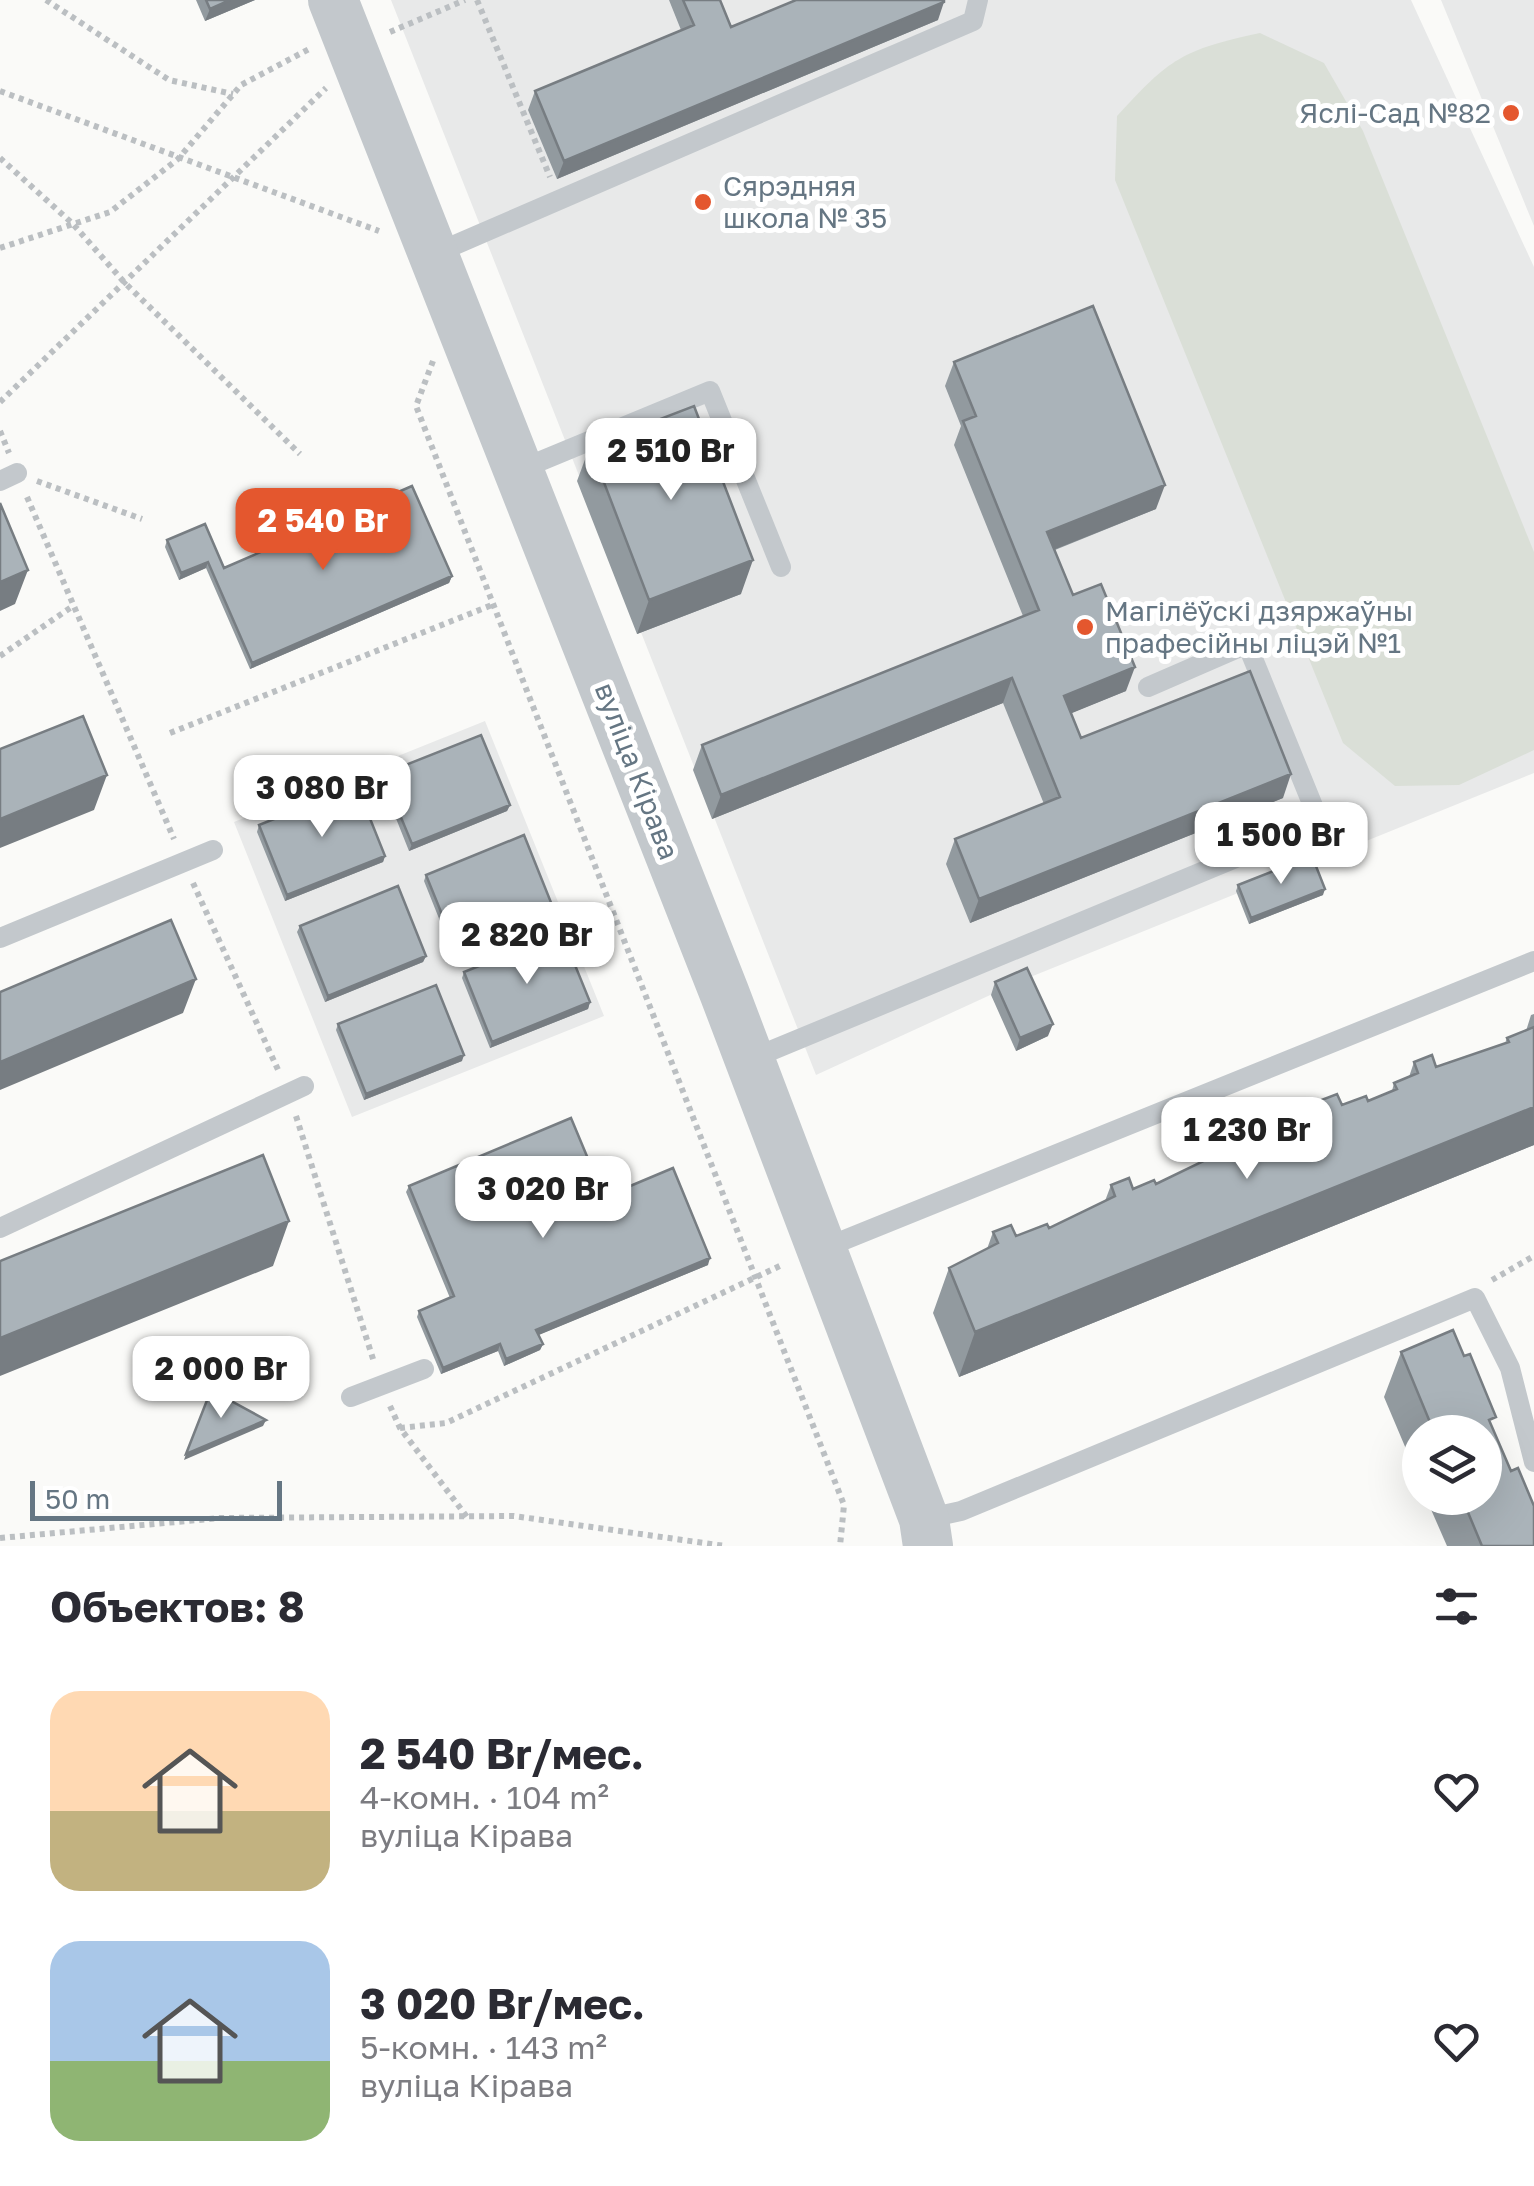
<!DOCTYPE html>
<html lang="ru">
<meta charset="utf-8">
<style>
:root{--surface:#fff;--page:#f2f2f3;--text:#2b2b33;--muted:#7c7c81;--accent:#e4572e}
body{margin:0;font-family:"Golos Text",sans-serif;background:var(--page);color:var(--text);height:100vh;display:flex;flex-direction:column;font-size:38px;white-space:nowrap}
*{box-sizing:border-box;margin:0}
p{font-size:32px;color:var(--muted)}
.icon{flex:none;width:55px;height:55px;fill:none;stroke:currentColor;stroke-width:2;stroke-linecap:round;stroke-linejoin:round}
.map{position:relative;height:1546px;overflow:hidden}
.side{display:flex;flex-direction:column;background:var(--surface);flex:1}
.side>*{flex:none}
.controls{position:absolute;left:1402px;top:1415px;display:grid;gap:20px}
.controls a{display:grid;place-items:center;width:100px;height:100px;border-radius:50%;background:var(--surface);box-shadow:0 10px 40px #0002;font-size:50px}
.scale{position:absolute;left:30px;bottom:25px;width:252px;box-sizing:border-box;padding-left:10px;border:5px solid #657683;border-top:0;font-size:28px;line-height:35px;white-space:nowrap;color:#657683;-webkit-text-stroke:8px #fff;paint-order:stroke}
.price{position:absolute;translate:-50% -85px;padding:0 22px;border-radius:20px;background:#fff;color:#222;font-size:32px;line-height:65px;filter:drop-shadow(0 2px 5px #0008)}
.price::after{content:'';position:absolute;left:50%;top:60px;width:30px;height:22px;margin-left:-15px;background:inherit;clip-path:polygon(0 0,100% 0,50% 100%)}
.price.selected{background:var(--accent);color:#fff}
ul{padding:0;list-style:none}
li{display:flex;align-items:center;gap:30px;height:250px;padding:0 50px}
li span{display:grid;place-items:center;flex:none;width:280px;height:200px;border-radius:30px;color:#555}
li>.icon{margin-inline-start:auto}
span .icon{width:120px;height:120px;fill:#fffc;stroke-width:1}
li b{font-size:42px}
h2{display:flex;justify-content:space-between;align-items:center;height:120px;padding:0 50px;font-size:42px}
.map>svg:first-child{display:block}
.built{fill:#e8e9e9}
.green{fill:#dadfd7}
.lines{fill:none;stroke-linecap:round;stroke-linejoin:round}
.path{stroke:#bbbfc2;stroke-width:6;stroke-dasharray:5 5;stroke-linecap:butt}
.service{stroke:#c3c8cc;stroke-width:20}
.tertiary{stroke:#c3c8cc;stroke-width:50}
.wall{fill:#929a9f}
.shaded-wall{fill:#777d82}
.building{fill:#aab3b9;stroke:#777d82;stroke-width:2.5}
.poi-dot{fill:#e4572e;stroke:#fff;stroke-width:4}
.labels{text-anchor:middle;stroke-width:10;stroke-linejoin:round;paint-order:stroke}
.poi-label{font-size:28px;fill:#657683;stroke:#fff;text-anchor:start}
.street-label{font-size:28px;fill:#657683;stroke:#fff}
</style>
<div class="map">
<svg width="1534" height="1546" viewBox="0 0 1534 1546">
<rect width="100%" height="100%" fill="#fafaf8"/>
<path class="built" d="M391,0H1411L1534,267V773L1023,980L816,1075Z
M1441,0H1534V226Z
M485,721L604,1016L352,1117L234,822Z"/>
<path class="green" d="M1260,33L1324,63L1363,131L1534,552V750L1459,785L1395,786L1343,743L1115,180L1117,116C1170,58 1182,50 1260,33Z"/>
<g class="lines">
<path class="path" d="M46,0L169,80L233,94
M477,0L550,177
M390,32L465,0
M0,91L379,231
M0,158L73,224L124,282L300,454
M0,248L110,212L178,159L241,85L311,48
M433,361L416,406L844,1505L840,1546
M0,402L326,88
M0,431L9,453
M37,481L142,519
M27,497L174,839
M0,656L73,606
M170,733L492,605
M193,883L279,1072
M296,1116L374,1362
M1492,1280L1534,1256
M390,1406L400,1428L467,1517
M400,1428L446,1423L784,1264
M0,1538L220,1518L514,1516L725,1546"/>
<path class="service" d="M434,254L973,21L978,0
M519,470L710,391L781,567
M0,481L17,473
M0,938L213,850
M751,1059L1320,823L1247,644L1148,687
M0,1228L304,1086
M822,1249L1534,961
M351,1397L424,1369
M924,1519L961,1511L1475,1298L1510,1368L1534,1462"/>
<path class="tertiary" d="M333,0L724,992L924,1519L928,1546"/>
</g>
<path class="wall" d="M196,0H255L205,21Z
M669,0H720L731,27L938,20L557,179L528,110L535,91L681,30Z
M954,362L1156,509L1055,550L1073,595L1126,691L1071,713L1081,738L1283,798L970,923L946,864L955,839L1044,804L1003,703L712,819L693,770L702,745L1023,616L954,445L961,426L945,386Z
M590,446L741,594L637,634L577,481Z
M167,540L224,568L452,576L449,583L250,669L206,568L179,580L165,547Z
M383,774L510,805L507,811L409,851L381,781Z
M259,825L385,856L383,862L285,901L257,832Z
M426,875L552,905L550,911L452,951L424,881Z
M1238,885L1323,895L1249,924L1236,891Z
M300,926L426,956L423,962L325,1002L297,932Z
M464,972L590,1002L588,1009L490,1048L462,978Z
M995,982L1048,1036L1016,1051L991,995Z
M1534,1014V1145L959,1377L933,1313L949,1268L987,1249L993,1232L1016,1236L1049,1228L1105,1201L1111,1185L1133,1189L1156,1184L1201,1162L1207,1146L1228,1151L1258,1143L1314,1117L1319,1101L1342,1105L1368,1101L1392,1091L1394,1083L1409,1077L1414,1062L1436,1067L1505,1043L1507,1038L1526,1031L1531,1015Z
M338,1024L462,1061L364,1100L336,1030Z
M409,1186L604,1197L708,1265L538,1335L543,1344L540,1350L504,1366L498,1351L441,1374L417,1317L419,1311L450,1298L406,1192Z
M1401,1352L1493,1428L1511,1471L1534,1546H1447L1426,1498H1485V1432H1420V1482L1384,1397Z"/>
<path class="shaded-wall" d="M230,0H255L205,21L210,9Z
M944,2L938,20L557,179L564,161Z
M1165,485L1156,509L1038,556L1047,532Z
M753,560L741,594L637,634L649,600Z
M208,562L206,568L179,580L181,573Z
M28,570L15,604L0,611V582Z
M452,576L449,583L250,669L252,663Z
M1135,667L1126,691L1055,720L1064,696Z
M1012,678L1003,703L712,819L721,795Z
M1291,774L1283,798L970,923L979,899Z
M107,775L94,810L0,848V819Z
M510,805L507,811L409,851L412,844Z
M385,856L383,862L285,901L287,895Z
M1325,889L1323,895L1249,924L1251,918Z
M552,905L550,911L452,951L454,944Z
M426,956L423,962L325,1002L328,996Z
M196,979L183,1013L0,1090V1062Z
M590,1002L588,1009L490,1048L492,1042Z
M1053,1024L1048,1036L1016,1051L1020,1038Z
M464,1055L462,1061L364,1100L366,1094Z
M1534,1107V1145L959,1377L975,1332Z
M289,1221L273,1266L0,1376V1338Z
M710,1258L708,1265L534,1337L536,1330Z
M500,1344L498,1351L441,1374L443,1368Z
M543,1344L540,1350L504,1366L506,1359Z
M266,1420L263,1426L184,1460L186,1454Z"/>
<path class="building" d="M206,0H230L210,9Z
M683,0H720L731,27L796,0H944V2L564,161L535,91L694,25Z
M1093,306L1165,485L1047,532L1073,595L1101,584L1135,667L1064,696L1081,738L1250,671L1291,774L979,899L955,839L1060,797L1012,678L721,795L702,745L1039,610L963,421L976,416L954,362Z
M694,406L753,560L649,600L590,446Z
M412,486L452,576L252,663L208,562L181,573L167,540L205,524L224,568Z
M0,503L28,570L0,582Z
M83,716L107,775L0,819V749Z
M481,735L510,805L412,844L383,774Z
M357,786L385,856L287,895L259,825Z
M524,835L552,905L454,944L426,875Z
M1312,856L1325,889L1251,918L1238,885Z
M398,886L426,956L328,996L300,926Z
M171,920L196,979L0,1062V992Z
M562,933L590,1002L492,1042L464,972Z
M1027,968L1053,1024L1020,1038L995,982Z
M436,985L464,1055L366,1094L338,1024Z
M1534,1027V1107L975,1332L949,1268L998,1243L993,1232L1011,1225L1016,1236L1047,1224L1049,1228L1115,1196L1111,1185L1129,1178L1133,1189L1154,1180L1156,1184L1212,1157L1207,1146L1223,1140L1228,1151L1256,1140L1258,1143L1324,1112L1319,1101L1337,1094L1342,1105L1366,1096L1368,1101L1397,1089L1394,1083L1418,1073L1414,1062L1432,1055L1436,1067L1509,1042L1507,1038Z
M571,1118L604,1197L673,1168L710,1258L536,1330L543,1344L506,1359L500,1344L443,1368L419,1311L454,1296L409,1186Z
M263,1155L289,1221L0,1338V1261Z
M1453,1330L1464,1356L1470,1354L1496,1417L1489,1420L1511,1471L1518,1468L1534,1506V1546H1482L1462,1498H1485V1432H1434L1401,1352Z
M211,1390L266,1420L186,1454Z"/>
<g class="poi-dot">
<circle cx="1511" cy="113" r="10"/>
<circle cx="703" cy="202" r="10"/>
<circle cx="1085" cy="627" r="10"/>
</g>
<g class="labels">
<g class="poi-label">
<text x="1491" y="123" text-anchor="end">Яслі-Сад №82</text>
<text x="723" y="196">Сярэдняя<tspan x="723" dy="32">школа № 35</tspan></text>
<text x="1105" y="621">Магілёўскі дзяржаўны<tspan x="1105" dy="32">прафесійны ліцэй №1</tspan></text>
</g>
<g class="street-label">
<text transform="translate(637 771) rotate(69)" y="10">вуліца Кірава</text>
</g>
</g>
</svg>
<div class="controls">
<a><svg class="icon" aria-label="layers" viewBox="0 0 24 24"><path d="M12 4l9 5-9 5-9-5zM3 14l9 5 9-5"/></svg></a>
</div>
<div class="scale">50 m</div>
<b class="price" style="left:671px;top:503px">2 510 Br</b>
<b class="price selected" style="left:323px;top:573px">2 540 Br</b>
<b class="price" style="left:322px;top:840px">3 080 Br</b>
<b class="price" style="left:1281px;top:887px">1 500 Br</b>
<b class="price" style="left:527px;top:987px">2 820 Br</b>
<b class="price" style="left:1247px;top:1182px">1 230 Br</b>
<b class="price" style="left:543px;top:1241px">3 020 Br</b>
<b class="price" style="left:221px;top:1421px">2 000 Br</b>
</div>
<section class="side">
<h2>Объектов: 8<svg class="icon" aria-label="filters" viewBox="0 0 24 24"><path d="M4 7h16M4 17h16"/><circle cx="9" cy="7" r="2"/><circle cx="15" cy="17" r="2"/></svg></h2>
<ul>
<li><span style="background:linear-gradient(#ffd9b3 60%,#c2b280 0)"><svg class="icon" aria-label="home" viewBox="0 0 24 24"><path d="M3 11l9-7 9 7M6 9v11h12V9"/></svg></span><div><b>2 540 Br/мес.</b><p>4-комн. · 104 m²</p><p>вуліца Кірава</p></div><svg class="icon" aria-label="heart" viewBox="0 0 24 24"><path d="M12 20l-8-8c-3-5 5-10 8-4 3-6 11-1 8 4z"/></svg></li>
<li><span style="background:linear-gradient(#a9c7e8 60%,#8fb573 0)"><svg class="icon" aria-label="home" viewBox="0 0 24 24"><path d="M3 11l9-7 9 7M6 9v11h12V9"/></svg></span><div><b>3 020 Br/мес.</b><p>5-комн. · 143 m²</p><p>вуліца Кірава</p></div><svg class="icon" aria-label="heart" viewBox="0 0 24 24"><path d="M12 20l-8-8c-3-5 5-10 8-4 3-6 11-1 8 4z"/></svg></li>
</ul>
</section>
